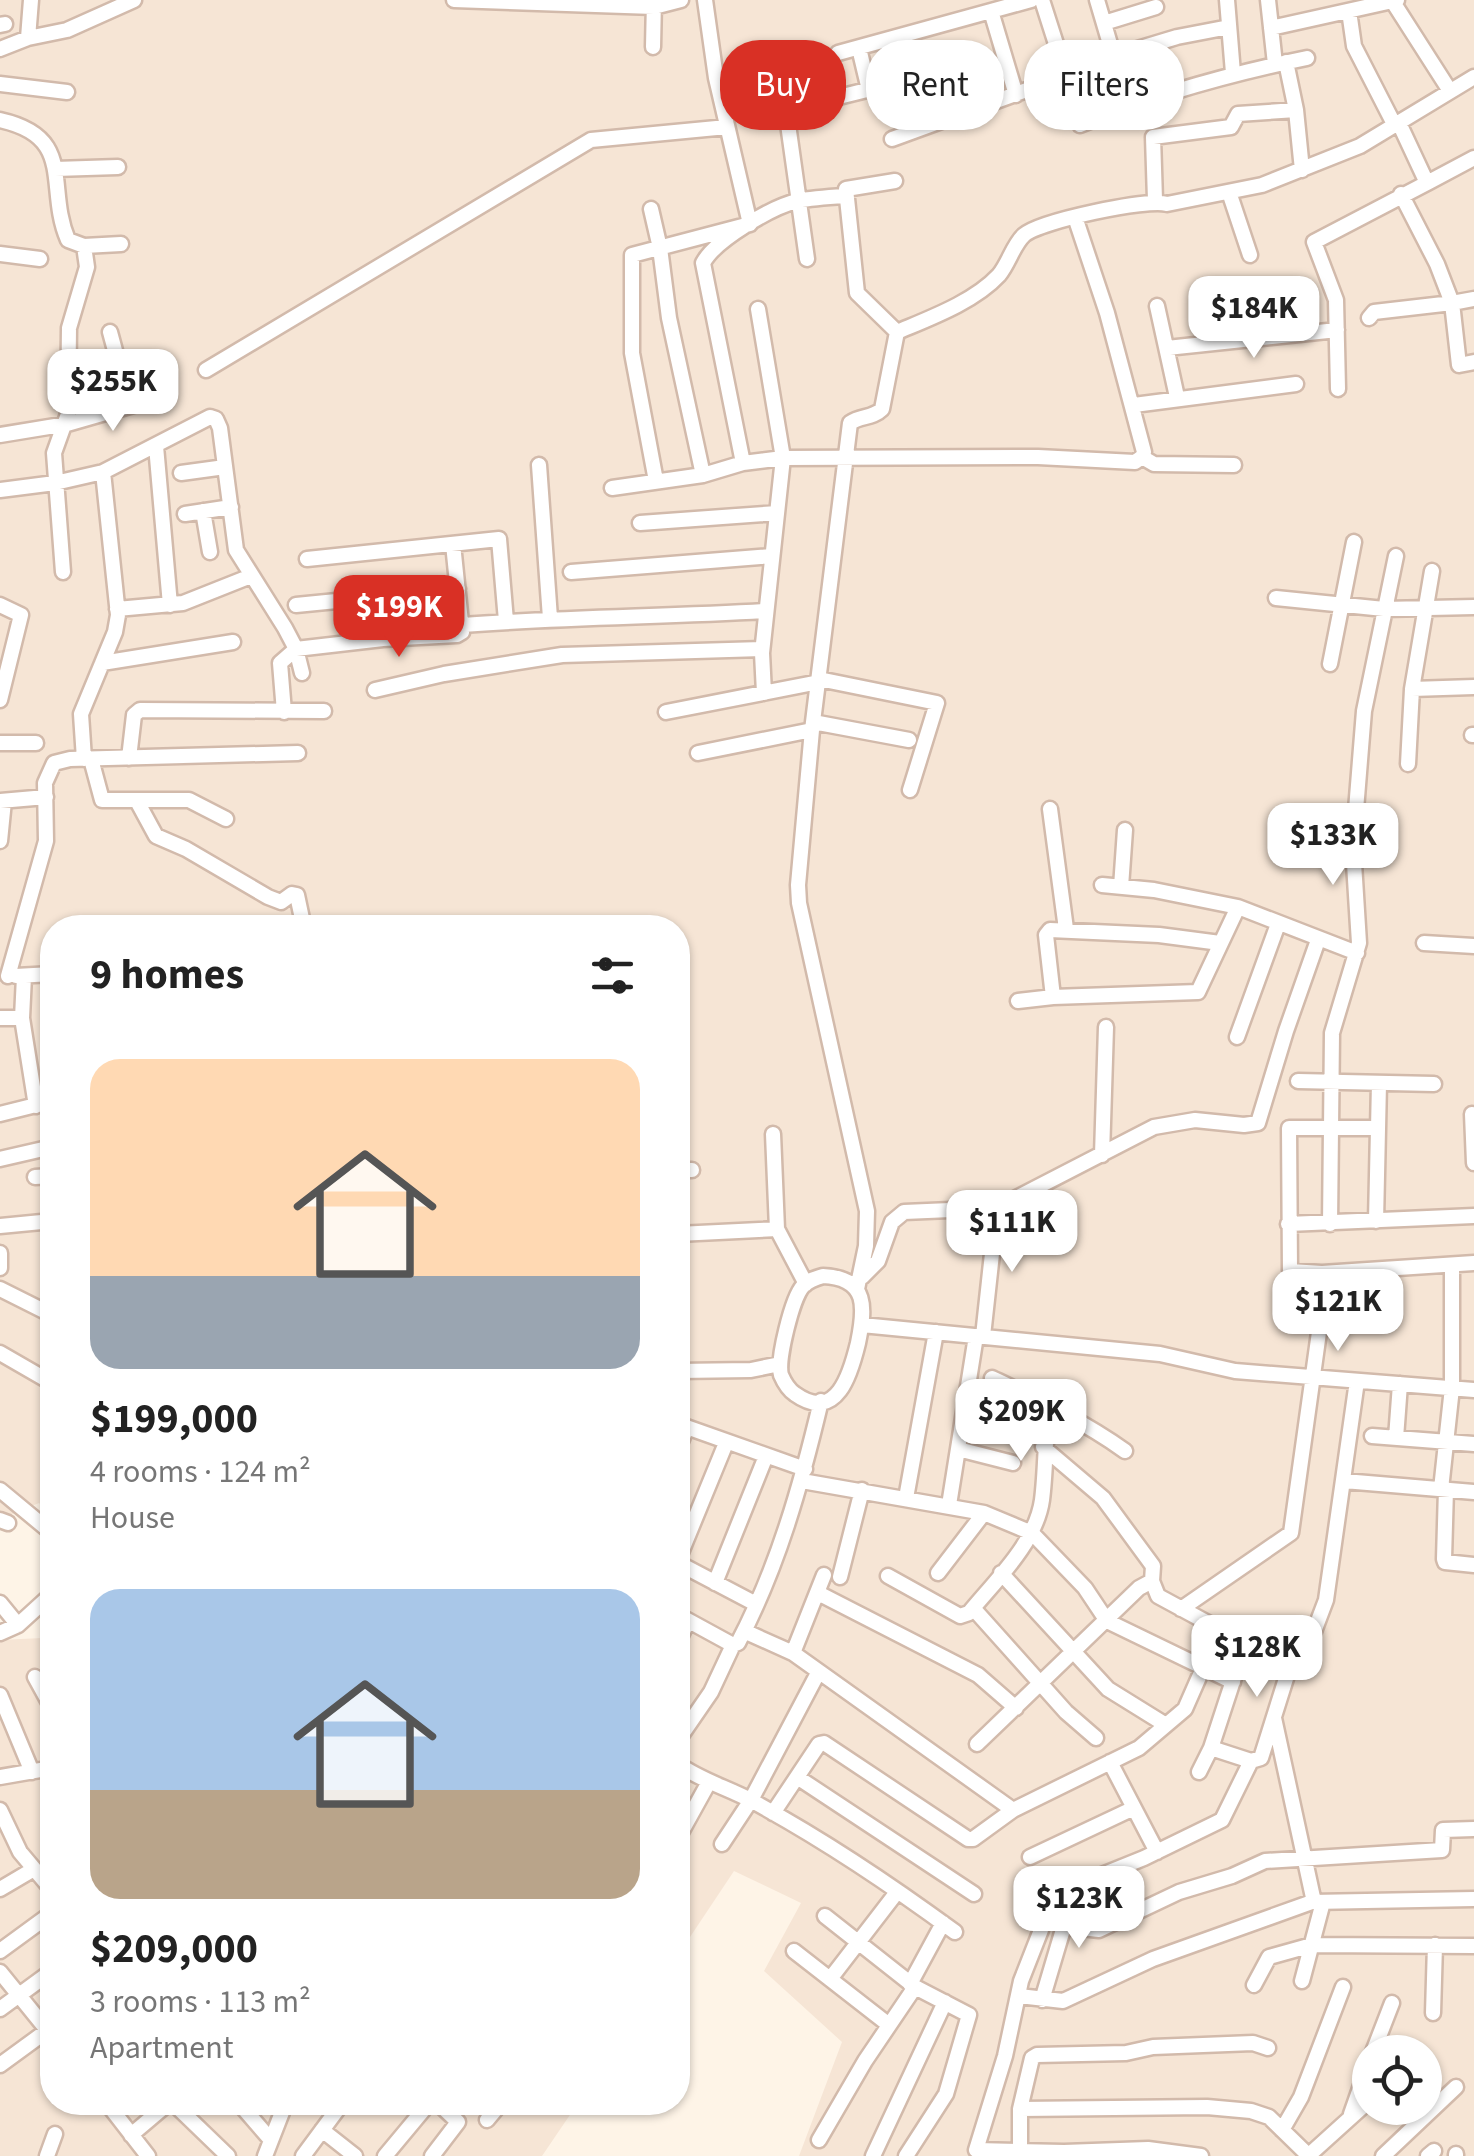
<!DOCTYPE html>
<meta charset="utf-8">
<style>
:root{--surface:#fff;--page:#f6f6f6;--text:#222;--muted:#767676;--accent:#d93025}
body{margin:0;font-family:"Source Sans 3",sans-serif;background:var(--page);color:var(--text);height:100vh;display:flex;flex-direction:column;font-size:38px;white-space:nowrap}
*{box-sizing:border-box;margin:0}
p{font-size:32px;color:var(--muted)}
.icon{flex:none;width:55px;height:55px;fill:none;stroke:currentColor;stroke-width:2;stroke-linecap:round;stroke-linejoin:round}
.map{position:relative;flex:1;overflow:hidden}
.sheet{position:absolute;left:40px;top:915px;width:650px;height:1200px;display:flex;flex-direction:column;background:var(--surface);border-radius:40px;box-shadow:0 2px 8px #0004}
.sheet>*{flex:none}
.banner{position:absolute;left:720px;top:40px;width:602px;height:90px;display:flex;gap:20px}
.tools{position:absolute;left:1352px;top:2035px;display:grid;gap:20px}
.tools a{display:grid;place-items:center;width:90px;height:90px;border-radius:50%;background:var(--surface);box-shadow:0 2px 8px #0004;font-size:50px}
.price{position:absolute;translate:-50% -85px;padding:0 22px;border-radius:20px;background:#fff;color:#222;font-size:32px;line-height:65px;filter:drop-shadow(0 2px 5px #0008)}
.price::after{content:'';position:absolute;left:50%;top:60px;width:30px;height:22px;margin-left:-15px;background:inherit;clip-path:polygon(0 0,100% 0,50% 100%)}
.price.active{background:var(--accent);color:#fff}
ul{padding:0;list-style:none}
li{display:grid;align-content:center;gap:20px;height:530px;padding:0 50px}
li span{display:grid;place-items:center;height:310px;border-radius:30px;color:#555}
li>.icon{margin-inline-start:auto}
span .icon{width:180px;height:180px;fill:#fffc;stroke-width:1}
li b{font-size:42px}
h2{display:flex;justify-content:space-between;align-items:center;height:120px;padding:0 50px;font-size:42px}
.chip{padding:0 35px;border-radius:40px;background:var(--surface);box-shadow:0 2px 8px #0004;font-size:35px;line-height:90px}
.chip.active{background:var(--accent);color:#fff}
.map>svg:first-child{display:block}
.residential{fill:#f6e5d5;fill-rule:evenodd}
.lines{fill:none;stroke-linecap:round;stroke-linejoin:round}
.minor-casing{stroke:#d2baab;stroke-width:19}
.minor{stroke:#fff;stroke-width:14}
</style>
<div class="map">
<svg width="1474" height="2156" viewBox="0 0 1474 2156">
<rect width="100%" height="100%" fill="#fef4e7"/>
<path class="residential" d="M0,0H1474V2156H799L842,2042L764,1971L801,1903L734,1871L678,1955V928H52V1514L39,1503L0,1519ZM1370,2052H1425V2108H1370Z
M52,1633V2102L578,2103L542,2156H0V1640L42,1638Z"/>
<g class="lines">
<defs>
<path id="minor" d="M454,0L654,7L681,0
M1042,0L1072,94
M1097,0L1128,105
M1227,0L1233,73
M1268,0L1275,64
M1393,2L1450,91
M991,11L1016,95
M1349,11L1354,46L1395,126
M1104,23L1156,7
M0,25L5,24
M1271,28L1397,0
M28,38L31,0
M653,47L654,0
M859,48L869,90
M0,49L28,38L67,30L134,0
M838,53L1031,0
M1114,56L1177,37L1229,27
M1286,62L1296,110L1302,170
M0,84L67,92
M0,120C77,137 45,187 68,240L84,246L121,244
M1399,123L1427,183L1474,158
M1080,125C1154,95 1229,74 1307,58
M892,139L1043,84
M55,169L118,167
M895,181L846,189L857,293L897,332
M1229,192L1250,255
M1401,194L1437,264L1452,303L1474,299
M1155,200L1153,137L1231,127L1238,114L1296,110
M651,209L660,248L669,318L703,475
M1075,217L1107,313L1144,452L1142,457
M0,254L40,259
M807,259L786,110L956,68
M1157,306L1177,397
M758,309L783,458L762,653L764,693
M1369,318L1374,312L1452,303L1459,365L1474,362
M110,332L130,406
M1167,348L1337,330
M206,370L591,140L727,127
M1338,389L1336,300L1314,242L1427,183
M1134,405L1296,384
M0,435L67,424L147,401
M156,446L170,605
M743,463L703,263C715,240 772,207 797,201C813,198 830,197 846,196
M539,465L550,618
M181,473L225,467
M656,481L632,353V255L750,224L716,78L705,0
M612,488L703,475L743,463L783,458L1038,457L1135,462L1142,457L1154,464L1234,465
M0,490L55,483L103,472L210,417L216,419L220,428L236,550L285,628L296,649L302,673
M203,511L210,552
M185,514L231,507
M640,523L777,513
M307,559L499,539L506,621
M63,572L54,453L68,414L69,328L87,267L84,246
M571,572L772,556
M1276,598L1384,609L1474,607
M0,605L21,615L0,700
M296,605L458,589
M117,609L183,603L251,576
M463,625C564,617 665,617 765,611
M102,663L233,642
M1330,664L1354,542
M819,679L937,703L910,790
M1412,689L1474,687
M375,690L444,674L562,655L762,649
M284,712L280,663L296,649L383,639L457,635L462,632L453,544
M666,712L819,682
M813,722L909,740
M1472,735H1474
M0,743H36
M698,753L812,730
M129,758L134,715L140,710L324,711
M84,759L81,714L115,632L118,615L103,472
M91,759L102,800H189L226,819
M1408,764L1412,689L1432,571
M0,801L46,797
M137,801L156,836L186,849L268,897L281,902L292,894L297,895L304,928
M1050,809L1066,929
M0,841L4,801
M1102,885L1154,890L1238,907L1357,953
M1121,887L1125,830
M1220,943L1159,935L1050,930L1046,935L1053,997L1198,992L1238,907
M1424,943L1474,946
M8,976L46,841L45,783L54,763L70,759L298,753
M16,976L52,974
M24,976L22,1018L36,1106
M1018,1001L1053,997
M0,1018H22
M1237,1037L1278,924
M1298,1081L1434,1084
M0,1114L52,1101
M1472,1114L1474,1163
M1376,1128H1289L1290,1271L1322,1273L1474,1263
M773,1134L777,1229
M1102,1155L1106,1027
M0,1159L52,1147
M678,1170H692
M35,1177L52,1176
M1376,1221L1379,1083
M1288,1224L1474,1216
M1330,1224L1332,1033L1359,943L1353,847L1364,711L1396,556
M0,1226L52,1221
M678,1234L777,1229L806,1284
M0,1253V1268
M823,1276C869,1278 865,1309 858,1343C851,1372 837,1424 795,1394C789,1390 784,1382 781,1375C777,1360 792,1298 803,1286C809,1280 816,1278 823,1276Z
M862,1277L878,1261L892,1222L904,1212L997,1208L1154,1127L1195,1120L1244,1125L1258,1123L1286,1031L1318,940
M0,1289L52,1315
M857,1289L866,1246L867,1211L799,903L798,885L812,730L850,423C861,415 872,419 882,409L897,332C930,318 974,302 999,275C1009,263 1013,245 1024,235C1040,221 1148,198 1167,204L1262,185L1360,146L1474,77
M862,1325L1160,1354L1235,1371L1474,1390
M983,1336L997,1208
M0,1353L52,1383
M678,1371L751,1370L780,1364
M992,1378C1038,1400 1083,1421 1125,1451
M678,1424L805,1469
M1372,1436L1474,1444
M1396,1438L1400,1384
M1043,1447L1103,1498L1153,1566L1152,1581L1158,1596L1243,1642L1244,1647L1211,1748L1199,1772
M678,1449L687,1427
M958,1449L1013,1463
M802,1481L984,1513L1032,1533L1085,1588L1107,1621L1233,1682
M1344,1481L1474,1492
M1441,1489L1452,1388V1266
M1446,1489L1444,1559L1445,1562L1474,1565
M0,1490L52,1533
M906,1498L936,1332
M949,1505L976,1336
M0,1520L8,1523
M678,1560L726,1443
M678,1563L756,1604
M938,1573L984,1513
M1001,1573L1108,1689L1166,1725
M888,1576L960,1616L969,1613C995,1581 1036,1543 1042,1500C1046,1469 1045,1436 1049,1405
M840,1577L862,1490
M715,1583L766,1456
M818,1593L978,1675L1016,1708
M0,1603L18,1625
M973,1608L1066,1712L1096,1738
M1181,1609L1291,1533L1320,1325
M678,1615L733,1645
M744,1631L793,1653L1013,1810
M0,1633L18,1625L52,1594
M678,1642L688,1621
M1242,1652L1293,1659
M793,1653L824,1575
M35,1677L52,1708
M0,1695L32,1772
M1274,1718L1314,1902
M678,1740L711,1692L733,1645L738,1643C778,1567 801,1485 821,1401
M977,1744L1139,1588L1152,1581
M1211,1748L1251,1761
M1110,1762L1157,1852
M678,1764C701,1781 729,1788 754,1802C824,1840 891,1885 955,1932
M0,1777L52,1768
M797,1777L974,1894
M0,1810L20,1852L52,1890
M773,1813L819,1744L824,1743L968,1839H973L1013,1810L1139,1748L1185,1709L1203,1668
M678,1838L709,1782
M722,1844L751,1800L818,1673
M1030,1857L1134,1808
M0,1889L34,1869
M825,1916L915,1987L969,2015L946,2094L906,2156
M1064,1926L1099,1930L1179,1892L1232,1876L1265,1861L1442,1850L1443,1830L1474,1829
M1041,1930L1021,1981L1005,2056L976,2150L1064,2152L1148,2149L1201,2156
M0,1951L52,1913
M794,1951L889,2025
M0,1972L52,2036
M830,1979L897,1892
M1302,1981L1323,1902
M910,1984L943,1923
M1254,1985L1269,1957L1312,1945L1474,1946
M1019,1996L1063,2001L1153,1959L1312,1902L1474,1899
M1042,2000L1064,1926L1072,1887L1144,1858L1222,1820L1251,1761L1261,1758L1295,1650L1312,1637L1326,1600L1357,1381
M0,2009L52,1971
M1433,2013L1435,1945
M1373,2052L1392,2003
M0,2065L52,2027
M106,2102L148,2156
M172,2102L228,2156
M238,2102L270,2139
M1020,2109L1207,2107L1251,2111L1269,2117L1309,2156
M1351,2114L1370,2060
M487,2120L502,2102
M322,2130L355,2156
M1282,2130L1301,2097L1343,1987
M131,2135L170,2102
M819,2140L865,2061L915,1987
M47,2156L55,2134
M265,2156L286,2102
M303,2156L343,2102
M385,2156L430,2102
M432,2156L458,2122L437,2102
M873,2156L945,2002
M1020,2156V2109L1032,2058L1037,2055L1126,2053L1153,2047L1253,2043L1268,2048
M1308,2156L1370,2100
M1383,2156L1456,2087
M1428,2156L1434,2151
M1456,2156V2154"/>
</defs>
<use href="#minor" class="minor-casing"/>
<use href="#minor" class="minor"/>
</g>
</svg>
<div class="tools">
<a><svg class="icon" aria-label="locate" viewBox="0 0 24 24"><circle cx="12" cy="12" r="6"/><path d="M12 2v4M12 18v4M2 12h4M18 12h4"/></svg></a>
</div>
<b class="price" style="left:1254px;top:361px">$184K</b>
<b class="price" style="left:113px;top:434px">$255K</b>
<b class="price active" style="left:399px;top:660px">$199K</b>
<b class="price" style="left:1333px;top:888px">$133K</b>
<b class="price" style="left:1012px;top:1275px">$111K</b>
<b class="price" style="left:1338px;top:1354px">$121K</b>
<b class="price" style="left:1021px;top:1464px">$209K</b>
<b class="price" style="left:1257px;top:1700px">$128K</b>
<b class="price" style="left:1079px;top:1951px">$123K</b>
<div class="banner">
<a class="chip active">Buy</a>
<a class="chip">Rent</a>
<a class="chip">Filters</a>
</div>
<section class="sheet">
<h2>9 homes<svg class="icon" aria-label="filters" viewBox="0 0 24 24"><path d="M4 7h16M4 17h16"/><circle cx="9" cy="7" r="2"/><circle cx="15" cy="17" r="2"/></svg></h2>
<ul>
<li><span style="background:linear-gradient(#ffd9b3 70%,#9aa5b1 0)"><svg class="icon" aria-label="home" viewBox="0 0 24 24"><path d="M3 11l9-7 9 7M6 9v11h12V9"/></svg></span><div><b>$199,000</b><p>4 rooms · 124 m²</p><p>House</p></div></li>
<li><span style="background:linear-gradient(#a9c7e8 65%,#b9a48a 0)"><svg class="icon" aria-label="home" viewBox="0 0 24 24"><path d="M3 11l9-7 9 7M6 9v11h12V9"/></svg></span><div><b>$209,000</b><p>3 rooms · 113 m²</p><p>Apartment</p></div></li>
</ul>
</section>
</div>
